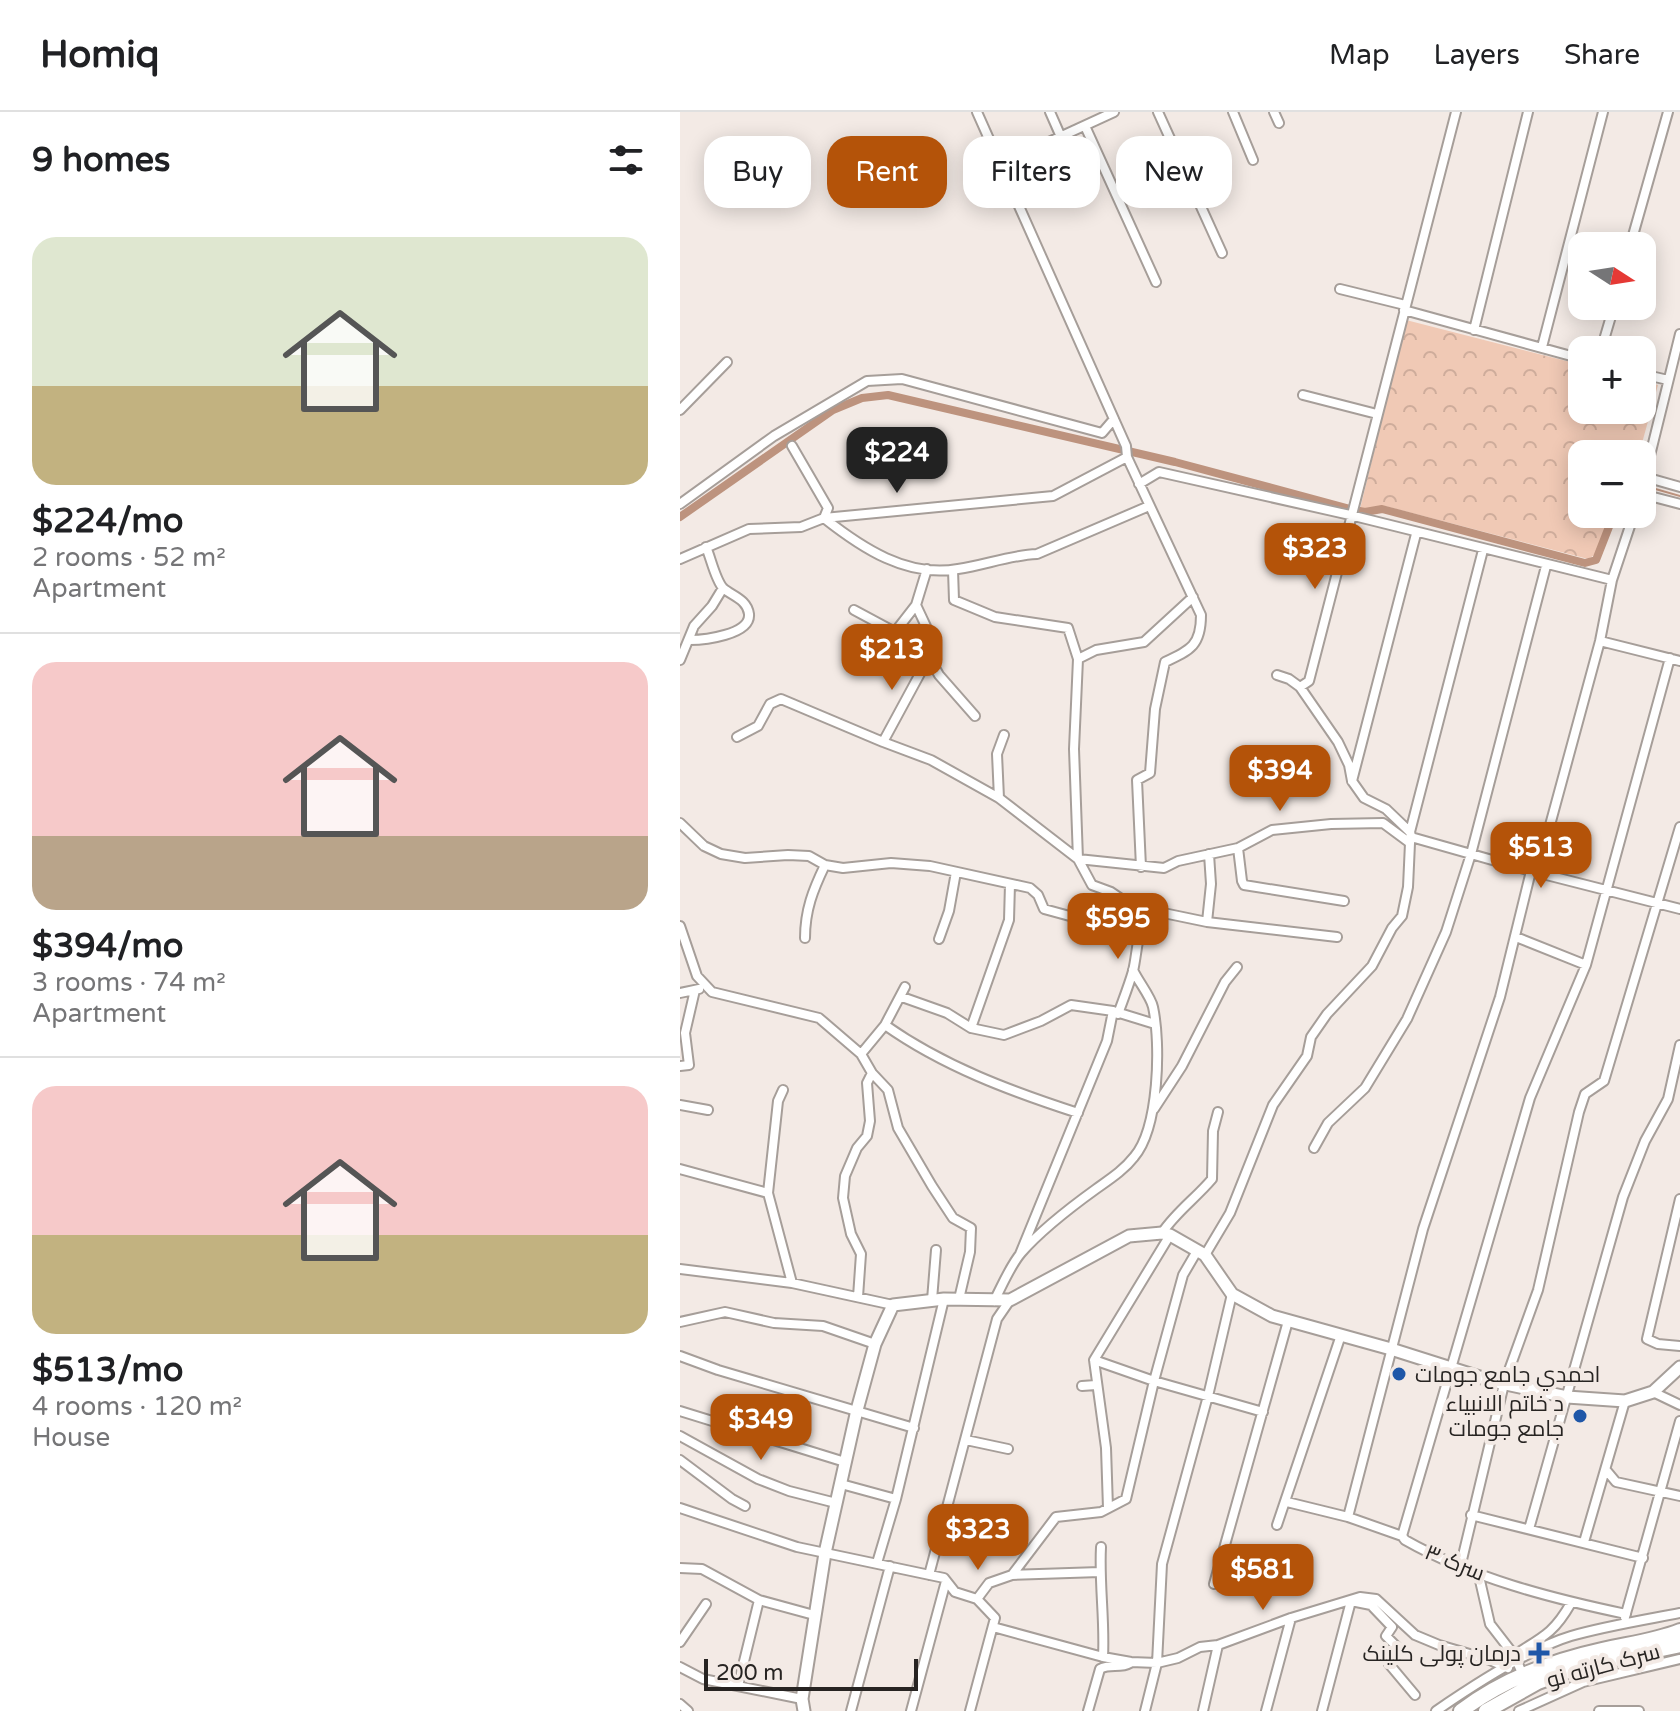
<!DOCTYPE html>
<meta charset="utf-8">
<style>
:root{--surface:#fff;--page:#f6f6f6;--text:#202124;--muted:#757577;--line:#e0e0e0;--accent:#b45309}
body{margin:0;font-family:"Varela Round",Cairo,sans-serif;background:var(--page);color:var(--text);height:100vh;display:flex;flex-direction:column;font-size:30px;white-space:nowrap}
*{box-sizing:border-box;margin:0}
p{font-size:26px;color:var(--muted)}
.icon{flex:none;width:44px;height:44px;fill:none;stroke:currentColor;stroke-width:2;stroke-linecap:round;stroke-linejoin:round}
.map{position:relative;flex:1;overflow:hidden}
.sheet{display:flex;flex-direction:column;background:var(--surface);width:680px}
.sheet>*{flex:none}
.hud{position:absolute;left:24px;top:24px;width:760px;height:72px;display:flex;gap:16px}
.needle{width:52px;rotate:102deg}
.fabs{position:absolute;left:888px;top:120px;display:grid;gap:16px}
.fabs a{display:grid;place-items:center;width:88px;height:88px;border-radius:16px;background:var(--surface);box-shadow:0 4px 20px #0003;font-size:40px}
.scale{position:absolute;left:24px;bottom:20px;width:214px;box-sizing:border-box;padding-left:8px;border:4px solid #272422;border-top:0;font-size:22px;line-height:28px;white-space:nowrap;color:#272422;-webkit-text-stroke:6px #f3eae5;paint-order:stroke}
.price{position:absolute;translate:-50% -68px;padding:0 18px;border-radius:16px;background:var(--accent);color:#fff;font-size:26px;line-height:52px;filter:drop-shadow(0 2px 4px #0008)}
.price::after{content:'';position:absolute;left:50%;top:48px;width:24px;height:18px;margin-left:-12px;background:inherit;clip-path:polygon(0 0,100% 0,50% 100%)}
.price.selected{background:#222;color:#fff}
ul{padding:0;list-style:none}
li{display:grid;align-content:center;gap:16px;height:424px;padding:0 32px}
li+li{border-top:2px solid var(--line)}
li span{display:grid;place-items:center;height:248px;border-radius:24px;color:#555}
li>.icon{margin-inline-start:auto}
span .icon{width:144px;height:144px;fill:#fffc;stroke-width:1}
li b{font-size:34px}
h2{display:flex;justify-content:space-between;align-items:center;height:96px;padding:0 32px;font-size:34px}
.tag{padding:0 28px;border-radius:24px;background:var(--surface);box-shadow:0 4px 20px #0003;font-size:28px;line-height:72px}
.tag.selected{background:var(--accent);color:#fff}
header{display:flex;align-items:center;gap:48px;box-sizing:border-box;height:112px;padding:0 40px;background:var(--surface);border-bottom:2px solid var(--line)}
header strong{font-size:38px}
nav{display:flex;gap:44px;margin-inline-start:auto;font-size:28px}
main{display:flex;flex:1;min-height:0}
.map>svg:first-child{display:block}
.park{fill:url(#park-crowns)}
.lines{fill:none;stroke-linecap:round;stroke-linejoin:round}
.stream{stroke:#bd937e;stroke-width:2}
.canal{stroke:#bd937e;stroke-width:8}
.street-casing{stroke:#a69e99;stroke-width:12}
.secondary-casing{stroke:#a69e99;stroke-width:15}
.highway-casing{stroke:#a69e99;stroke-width:18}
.street{stroke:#fff;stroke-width:8}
.secondary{stroke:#fff;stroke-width:11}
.highway{stroke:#fff;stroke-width:14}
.poi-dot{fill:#1f57a8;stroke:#f3eae5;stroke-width:3}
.labels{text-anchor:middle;stroke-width:8;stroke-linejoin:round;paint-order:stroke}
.poi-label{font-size:22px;fill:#272422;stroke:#f3eae5;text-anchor:end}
.street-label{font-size:22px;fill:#272422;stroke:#f3eae5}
</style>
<header>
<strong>Homiq</strong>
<nav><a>Map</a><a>Layers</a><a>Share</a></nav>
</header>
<main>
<section class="sheet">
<h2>9 homes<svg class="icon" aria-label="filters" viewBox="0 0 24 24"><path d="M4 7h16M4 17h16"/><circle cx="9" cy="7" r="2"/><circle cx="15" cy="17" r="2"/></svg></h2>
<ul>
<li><span style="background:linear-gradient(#dfe7d0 60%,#c2b280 0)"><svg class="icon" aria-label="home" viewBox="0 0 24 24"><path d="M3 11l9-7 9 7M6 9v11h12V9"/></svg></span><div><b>$224/mo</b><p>2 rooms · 52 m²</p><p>Apartment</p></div></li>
<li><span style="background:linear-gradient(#f6c9c9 70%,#b9a48a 0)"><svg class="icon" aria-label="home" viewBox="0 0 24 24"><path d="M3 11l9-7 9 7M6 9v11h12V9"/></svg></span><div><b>$394/mo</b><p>3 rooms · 74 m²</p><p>Apartment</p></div></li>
<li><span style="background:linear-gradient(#f6c9c9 60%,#c2b280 0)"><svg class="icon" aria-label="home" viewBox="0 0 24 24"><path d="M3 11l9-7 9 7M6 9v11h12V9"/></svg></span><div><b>$513/mo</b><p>4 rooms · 120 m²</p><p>House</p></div></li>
</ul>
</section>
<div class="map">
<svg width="1000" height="1599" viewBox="0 0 1000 1599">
<defs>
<pattern id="park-crowns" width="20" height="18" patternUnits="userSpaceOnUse" patternTransform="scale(2)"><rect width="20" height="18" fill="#f0c9b5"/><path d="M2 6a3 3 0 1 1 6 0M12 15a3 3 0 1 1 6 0" fill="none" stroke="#ceac9b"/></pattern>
</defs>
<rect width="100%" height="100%" fill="#f3eae5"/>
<path class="park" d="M726,208L902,253V298H962V269L978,273L959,342H902V402H930L918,441L908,447L705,394L680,397Z"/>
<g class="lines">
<path class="stream" d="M972,376L1000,384"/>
<path class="canal" d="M0,405L153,298L182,286L208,283L495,350L674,398L685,400L702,397L905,451L916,448L934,402"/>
<defs>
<path id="street" d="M297,0L446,334L447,345L521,503C521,533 511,538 485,550L475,597L470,661L457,668L461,755
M370,0L381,25
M478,0L542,141
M553,0L573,48
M594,0L599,11
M405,14L476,170
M321,52L434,0
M950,134L988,0
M660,177L725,193
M724,198L902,247
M794,218L848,0
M862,235L923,0
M921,238L934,194
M962,262L988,268
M623,283L697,302
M0,298L47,250
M112,334L148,396L144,406C182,436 227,466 278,457C305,453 331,443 357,442L469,394
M965,365L1000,375
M459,372L479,360L670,403L932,468
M962,376L1000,222
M962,382L1000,392
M0,392L94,324L187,269L222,267L422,321L434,307
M0,447L69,417L121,415L144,406L373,384L447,345
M273,458L274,488L315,505L388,516L398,547L394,637L398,747L484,756L498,749L558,736L592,718L651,712L703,711L730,731L731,725L851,759L1000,797
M236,493L251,525L249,545L259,563L295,604
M174,498L215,520L236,493L247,457
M10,528C23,528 71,523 69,502C67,487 52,484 43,476C35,467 31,446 26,435
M920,529L1000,549
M398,547L416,538L464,530L513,485
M0,548L14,514L32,494L43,476
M597,563L609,567L620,575L658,630L669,653L672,669L684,686L706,697L730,720L731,724
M620,575L629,569L776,0
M57,625L78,614L90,592L101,587L203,630L251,648L319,686L398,747L412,773L431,780L466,804
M203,630L249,545
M672,669L736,422
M319,686L317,642L324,623
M0,711L24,734L41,742L65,746L108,743L129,744L145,753L163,756L211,751L250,754L350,776L358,783L364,797L430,815L438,802L440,787
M730,720L803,438
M558,736L562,769L564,773L664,789
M857,761L920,529L932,468L954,402
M527,810L531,772L529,742
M0,814L17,864L32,880L139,906L181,942L192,961L208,978L218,1016L252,1074L273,1106L291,1116L290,1140L279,1187
M836,825L906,853
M125,826C125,798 133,778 145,753
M259,827L269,799L276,760
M0,881L19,877
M222,885L267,901L291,916L324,923L361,909L391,893L433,899L475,912
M438,902C443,888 449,873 453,859C458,839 456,812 474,799L527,810L657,825
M205,913C263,954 330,979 398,1001
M291,916L329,808L330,772
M181,942L205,913L225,875
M0,954L9,953L5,921L15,878
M103,978L98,989L88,1081L112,1171
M0,993L28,998
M474,997L502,954L545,870L557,855
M634,1036L648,1011L685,976L727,907L766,820L791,742L866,454
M0,1057L88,1081
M1000,1087L967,1227L978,1232L1000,1234
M482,1121C496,1100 516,1086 532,1067L533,1019L538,1000
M340,1142L427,929L433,899
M525,1143L550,1101L593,993L627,944L631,925L647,902L692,854L712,816L722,804L728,775L730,731
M0,1157L112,1171L213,1193
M178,1185L181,1142L171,1122L163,1086L165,1064L177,1036L187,1024L190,1009L187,971L192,961
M252,1188L256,1138
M314,1189C322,1174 330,1154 341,1141C362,1117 391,1095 416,1077C430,1067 444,1058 454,1045C479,1016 481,932 473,895C471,885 458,869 453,858
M0,1210L45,1200L94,1211L143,1214L195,1232
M0,1244L38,1258L234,1316
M414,1248L474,1269L583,1300
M402,1274L416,1273
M973,1280L1000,1293
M0,1299L165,1350
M0,1324L78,1367L109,1379L156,1391
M286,1328L328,1337
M0,1348L52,1387L65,1394
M926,1358L936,1370L1000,1384
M161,1372L216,1387
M607,1390L668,1405L722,1424L725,1428C792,1466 870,1486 946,1502
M0,1396L117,1435L264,1466L275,1480L297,1487L315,1506L290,1599
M428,1396L426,1336L414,1248L490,1123
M791,1403L963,1446
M668,1405L743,1117L820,885L851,759
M597,1413L661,1223
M849,1417L943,1085L965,1029L988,987L1000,933
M722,1424L850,986L906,853L990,546
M904,1430L945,1289
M421,1435C419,1472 425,1508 423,1545
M197,1451L216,1387L264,1187
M0,1456L22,1457L79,1488L134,1503
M780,1456L824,1272L858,1178L899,1000L905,982L924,969L1000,715
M798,1460L810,1512L834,1543L843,1563
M249,1463L317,1207L330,1188
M332,1463L420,1460
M534,1472L608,1209
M297,1487L309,1471L332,1463L376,1405L421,1400L446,1387L474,1269L503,1163L517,1139
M945,1505L1000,1309
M313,1515L423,1545L451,1550L477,1551L498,1546L520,1535L538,1533L611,1506L680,1485L696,1487L735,1523L759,1533L810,1548L828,1556
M0,1530L26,1492
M834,1543C863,1525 874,1521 891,1491
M0,1555L23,1567L122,1587
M58,1574L79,1488
M0,1592L8,1599
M171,1599L210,1454
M231,1599L266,1469
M408,1599L420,1557C430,1551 440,1557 450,1551
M465,1599L477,1551L482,1452L528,1284L552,1182
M523,1599L538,1533
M586,1599L611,1506
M642,1599L671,1489L691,1493L712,1515L706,1524L719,1537L709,1552L735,1583
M756,1599C791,1575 851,1536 891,1524C926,1514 964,1508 1000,1501
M839,1599L903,1570L1000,1547
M919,1599H959"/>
<path id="secondary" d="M124,1599L122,1587L145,1441L177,1298L195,1232L213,1193L264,1187L330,1188L449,1124L482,1121L490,1123L525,1143L552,1182L592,1204L711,1237L812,1269L887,1285L945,1289L973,1280L1000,1255"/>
<path id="highway" d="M781,1599C822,1568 872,1549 922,1538C948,1532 975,1529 1000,1519
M806,1599L858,1570L901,1554L1000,1533"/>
</defs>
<use href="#street" class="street-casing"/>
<use href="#secondary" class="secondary-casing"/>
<use href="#highway" class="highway-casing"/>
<use href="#street" class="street"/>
<use href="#secondary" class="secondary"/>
<use href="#highway" class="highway"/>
</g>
<g class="poi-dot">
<circle cx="719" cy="1262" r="8"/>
<circle cx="900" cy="1304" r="8"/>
<path d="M855 1529h8v8h8v8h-8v8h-8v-8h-8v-8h8z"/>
</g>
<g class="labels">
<g class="poi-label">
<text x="735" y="1270" text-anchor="start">احمدي جامع جومات</text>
<text x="884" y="1299">د خاتم الانبیاء<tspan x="884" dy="25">جامع جومات</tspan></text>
<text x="841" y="1549">درمان پولی کلینک</text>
</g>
<g class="street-label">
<text transform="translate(775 1450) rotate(22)" y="8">سرک ۳</text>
<text transform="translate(923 1553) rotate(-15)" y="8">سرک کارته نو</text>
</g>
</g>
</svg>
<div class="fabs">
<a><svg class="needle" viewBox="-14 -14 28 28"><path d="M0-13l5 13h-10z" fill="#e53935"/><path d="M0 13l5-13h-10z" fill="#757577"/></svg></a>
<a>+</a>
<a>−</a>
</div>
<div class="scale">200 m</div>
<b class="price selected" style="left:217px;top:383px">$224</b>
<b class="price" style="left:635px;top:479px">$323</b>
<b class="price" style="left:212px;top:580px">$213</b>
<b class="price" style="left:600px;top:701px">$394</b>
<b class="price" style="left:861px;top:778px">$513</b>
<b class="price" style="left:438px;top:849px">$595</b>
<b class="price" style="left:81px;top:1350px">$349</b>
<b class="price" style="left:298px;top:1460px">$323</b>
<b class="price" style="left:583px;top:1500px">$581</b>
<div class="hud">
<a class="tag">Buy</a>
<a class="tag selected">Rent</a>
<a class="tag">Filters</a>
<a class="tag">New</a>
</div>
</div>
</main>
